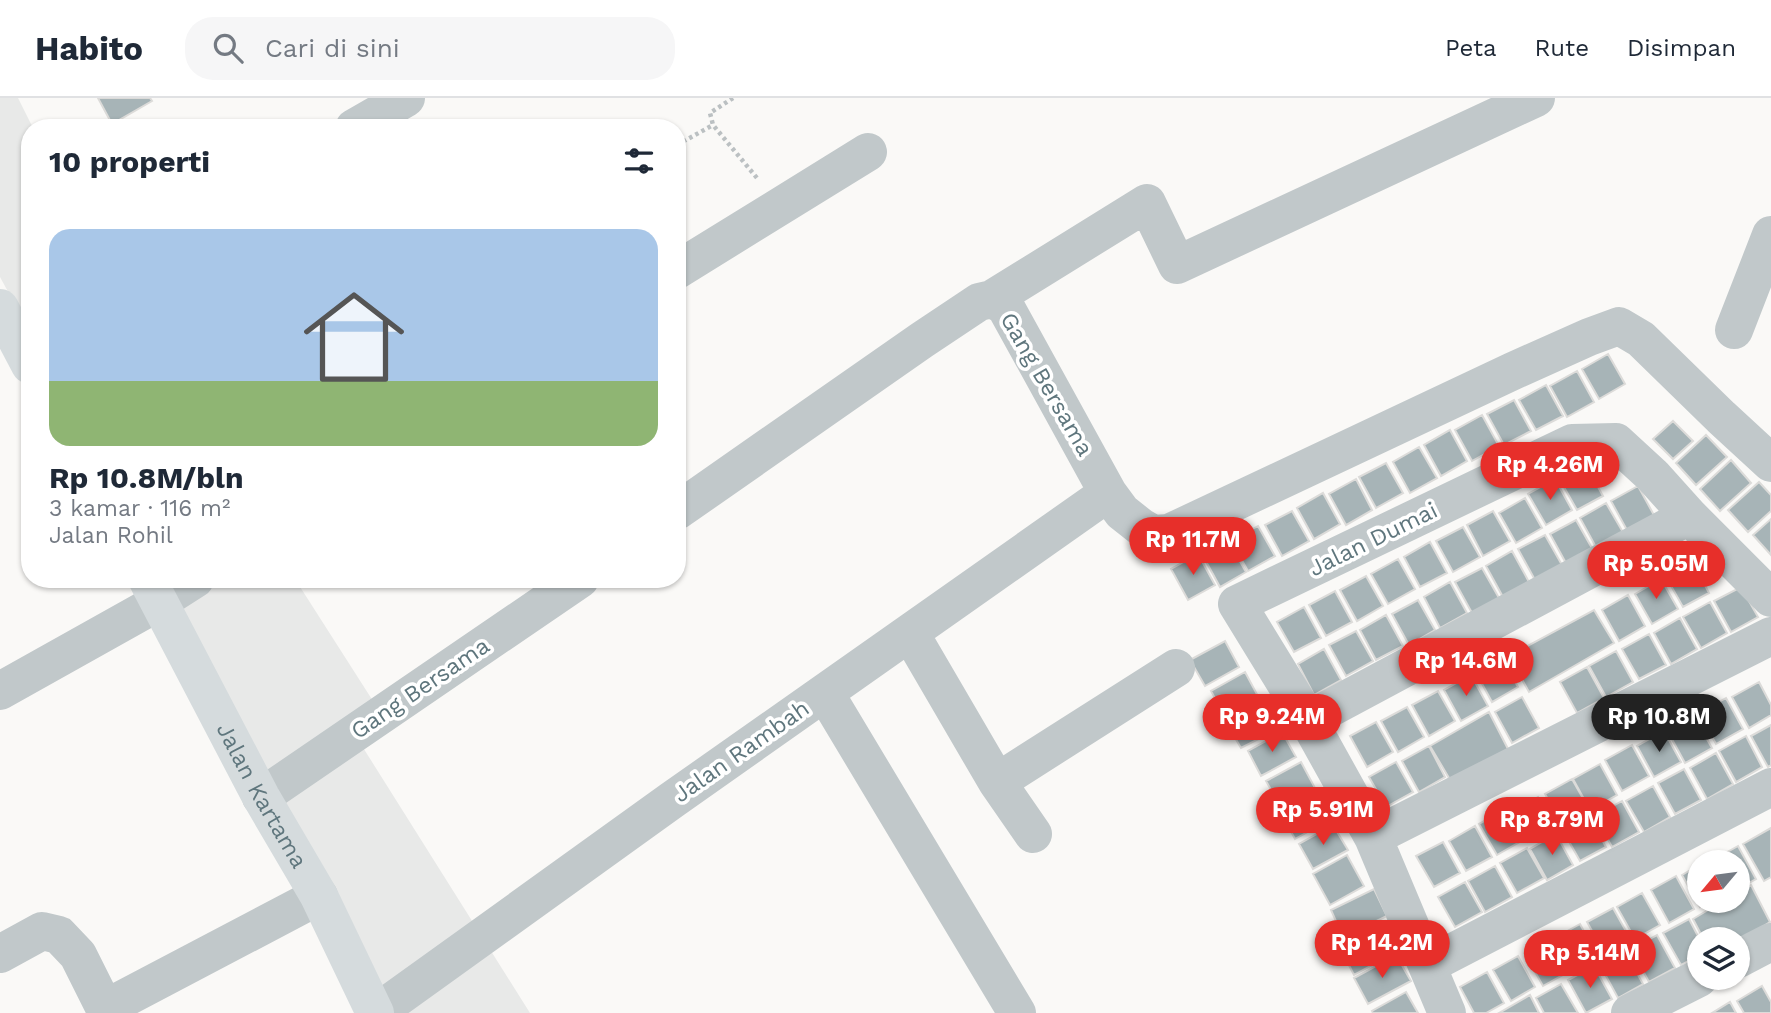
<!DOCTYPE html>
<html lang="id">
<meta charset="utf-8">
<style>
:root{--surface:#fff;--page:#f6f6f7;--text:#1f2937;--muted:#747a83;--line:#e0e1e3;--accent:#e72f2a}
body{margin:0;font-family:"Work Sans",sans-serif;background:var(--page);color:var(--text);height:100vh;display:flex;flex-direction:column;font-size:26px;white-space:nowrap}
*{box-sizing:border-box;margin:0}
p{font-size:23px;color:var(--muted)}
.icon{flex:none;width:38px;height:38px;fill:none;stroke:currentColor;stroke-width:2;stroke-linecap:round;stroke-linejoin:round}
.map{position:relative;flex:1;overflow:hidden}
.drawer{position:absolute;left:21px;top:21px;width:665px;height:469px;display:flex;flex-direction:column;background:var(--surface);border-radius:28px;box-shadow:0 2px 5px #0004}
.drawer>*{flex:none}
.needle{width:46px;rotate:241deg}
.tools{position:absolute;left:1687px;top:752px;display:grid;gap:14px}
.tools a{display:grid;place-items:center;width:63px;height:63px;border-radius:50%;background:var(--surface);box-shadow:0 2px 5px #0004;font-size:35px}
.price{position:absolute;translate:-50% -60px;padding:0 16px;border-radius:24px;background:var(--accent);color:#fff;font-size:23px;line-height:46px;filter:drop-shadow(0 2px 4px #0008)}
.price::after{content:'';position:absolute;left:50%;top:42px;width:21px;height:16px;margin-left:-10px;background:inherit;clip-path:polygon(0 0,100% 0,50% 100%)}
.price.current{background:#222;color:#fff}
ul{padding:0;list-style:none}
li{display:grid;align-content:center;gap:14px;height:371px;padding:0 28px}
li+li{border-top:2px solid var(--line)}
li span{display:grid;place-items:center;height:217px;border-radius:21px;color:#555}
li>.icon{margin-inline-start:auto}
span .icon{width:126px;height:126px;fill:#fffc;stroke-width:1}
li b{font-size:30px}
h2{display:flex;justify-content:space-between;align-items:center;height:84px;padding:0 28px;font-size:30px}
header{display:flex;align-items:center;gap:42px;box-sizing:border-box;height:98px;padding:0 35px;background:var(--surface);border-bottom:2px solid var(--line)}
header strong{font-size:33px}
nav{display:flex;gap:38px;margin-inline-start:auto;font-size:24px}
.search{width:490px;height:63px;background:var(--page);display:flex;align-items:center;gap:18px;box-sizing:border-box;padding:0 24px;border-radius:28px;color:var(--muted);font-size:26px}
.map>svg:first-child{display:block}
.built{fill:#e8e9e8}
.building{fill:#a7b4b7;stroke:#dcdbd9;stroke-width:2}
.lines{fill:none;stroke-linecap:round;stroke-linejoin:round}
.path{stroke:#bbc0c2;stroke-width:4.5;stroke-dasharray:3.5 3.5;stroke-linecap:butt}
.minor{stroke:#c1c8ca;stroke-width:38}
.major{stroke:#d5dbdd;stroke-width:38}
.labels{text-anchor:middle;stroke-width:7;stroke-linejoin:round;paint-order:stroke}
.street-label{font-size:23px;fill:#5f767d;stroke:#fff}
</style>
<header>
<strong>Habito</strong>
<div class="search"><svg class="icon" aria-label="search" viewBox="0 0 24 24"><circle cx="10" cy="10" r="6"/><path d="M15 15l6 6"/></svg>Cari di sini</div>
<nav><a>Peta</a><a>Rute</a><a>Disimpan</a></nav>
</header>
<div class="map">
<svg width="1771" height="915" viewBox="0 0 1771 915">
<rect width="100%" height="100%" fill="#faf9f7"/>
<path class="built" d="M0,0H18L33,30H30V234L0,179Z
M163,481H295L373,603L362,648L530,915H396Z"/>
<path class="building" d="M98,0H150L152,3L112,26Z
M1608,256L1625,286L1599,301L1582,271Z
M1577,273L1594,304L1567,319L1550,288Z
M1546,287L1563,318L1536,332L1519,302Z
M1514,302L1531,333L1504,347L1487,316Z
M1482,317L1499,348L1472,363L1455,332Z
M1673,323L1693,343L1673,361L1653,341Z
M1450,332L1467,363L1441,378L1424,347Z
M1706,337L1727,359L1696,387L1676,365Z
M1419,349L1437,380L1410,395L1393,364Z
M1731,362L1751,385L1720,413L1700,391Z
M1386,365L1403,395L1376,410L1359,379Z
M1586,367L1603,398L1577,412L1560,382Z
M1356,381L1372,412L1346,427L1329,396Z
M1555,381L1572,412L1546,427L1528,396Z
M1759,384L1771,397V413L1748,434L1728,412Z
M1638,388L1655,419L1628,434L1611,403Z
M1323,395L1340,426L1314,441L1297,410Z
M1525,400L1542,430L1516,445L1499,415Z
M1606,405L1624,436L1597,451L1580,420Z
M1292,413L1309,443L1282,458L1265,427Z
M1493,413L1510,443L1483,458L1467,427Z
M1771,421V457L1753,437Z
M1576,422L1593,452L1567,467L1550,436Z
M1258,428L1275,458L1248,473L1231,443Z
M1463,429L1480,459L1453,474L1436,443Z
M1545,437L1562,467L1535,482L1518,451Z
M1229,444L1246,474L1220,489L1203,458Z
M1430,444L1447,475L1420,489L1404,459Z
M1512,453L1529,484L1503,499L1486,468Z
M1198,456L1215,487L1188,502L1171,471Z
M1398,461L1415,491L1388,506L1371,476Z
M1693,464L1709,495L1683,509L1666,479Z
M1482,470L1499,500L1472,515L1455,484Z
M1366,478L1383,508L1357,523L1340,492Z
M1661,481L1678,511L1652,526L1635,496Z
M1450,484L1467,515L1440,530L1424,499Z
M1741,489L1758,519L1731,534L1714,503Z
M1335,493L1352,524L1326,538L1309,507Z
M1628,497L1645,528L1619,543L1602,512Z
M1418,502L1435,532L1409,547L1392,516Z
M1710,504L1727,535L1701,550L1683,519Z
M1304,509L1321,540L1294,554L1277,524Z
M1594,512L1614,545L1529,594L1509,558Z
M1386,517L1403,548L1376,562L1360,532Z
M1680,520L1697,551L1671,566L1654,535Z
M1356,533L1373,563L1346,578L1329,547Z
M1649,536L1666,567L1639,581L1622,551Z
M1225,543L1239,569L1205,588L1190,562Z
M1324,551L1341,582L1314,597L1298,566Z
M1616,553L1633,584L1606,599L1589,568Z
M1501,559L1518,589L1492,604L1475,573Z
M1587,569L1604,600L1577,615L1560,584Z
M1245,574L1259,600L1225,619L1211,593Z
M1471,577L1488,608L1461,623L1444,592Z
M1759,584L1771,607V617L1749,630L1732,599Z
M1438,593L1455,623L1429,638L1412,607Z
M1522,599L1539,630L1512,645L1495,614Z
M1270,600L1275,610L1266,614L1276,632L1241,650L1227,626Z
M1726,600L1743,631L1716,646L1699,615Z
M1407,609L1424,639L1398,654L1381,623Z
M1489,614L1508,651L1452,685L1430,648Z
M1695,620L1712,650L1685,665L1668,634Z
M1376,624L1393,654L1367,669L1350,638Z
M1771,627V667L1768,669L1751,638Z
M1664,633L1681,664L1654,679L1637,648Z
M1282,634L1296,659L1261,678L1248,653Z
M1746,638L1762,669L1736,684L1719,653Z
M1632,647L1649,678L1622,693L1605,662Z
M1429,648L1445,679L1419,694L1402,663Z
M1716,655L1733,686L1707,701L1690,670Z
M1301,664L1315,690L1281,709L1266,683Z
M1396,664L1413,694L1386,709L1369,679Z
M1600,666L1617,697L1590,712L1573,681Z
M1684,671L1701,702L1675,716L1658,685Z
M1572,681L1589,711L1562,726L1545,696Z
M1653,688L1670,719L1644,734L1626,703Z
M1315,696L1329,722L1295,741L1281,715Z
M1538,699L1555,729L1528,744L1511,714Z
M1622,703L1639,734L1612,749L1595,718Z
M1506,711L1523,742L1497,757L1479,726Z
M1589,718L1606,749L1580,763L1563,733Z
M1333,727L1348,752L1313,771L1299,746Z
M1475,728L1492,759L1466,773L1449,743Z
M1771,730V779L1764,783L1743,746Z
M1556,736L1573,767L1547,782L1530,751Z
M1443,744L1460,775L1434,789L1416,758Z
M1738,748L1756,781L1738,791V765H1714L1713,762Z
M1527,750L1544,780L1517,795L1500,765Z
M1347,757L1364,788L1330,807L1313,776Z
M1699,767V803H1710L1700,809L1682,777Z
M1495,768L1512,799L1485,814L1468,783Z
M1676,778L1694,811L1669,825L1651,792Z
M1465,784L1482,814L1455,829L1438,799Z
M1751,787L1770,824L1738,844V842H1704L1693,821L1723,803H1738V795Z
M1374,791L1387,818L1343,839L1331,812Z
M1642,795L1660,827L1635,841L1617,809Z
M1613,810L1631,842L1605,856L1587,824Z
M1689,821L1700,842L1699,857L1681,867L1663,835Z
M1580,826L1598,859L1573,873L1555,840Z
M1382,827L1397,854L1354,877L1340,850Z
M1657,837L1675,870L1649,884L1631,851Z
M1550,842L1568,874L1543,888L1525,856Z
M1625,853L1643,886L1618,900L1600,867Z
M1396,857L1411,883L1368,906L1354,880Z
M1518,858L1535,889L1511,903L1493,872Z
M1594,868L1612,901L1586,915L1568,882Z
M1487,874L1504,905L1486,915H1474L1460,889Z
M1561,886L1578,915H1544L1536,900Z
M1762,888L1771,904V915H1744L1737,903Z
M1406,894L1418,915H1373L1372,913Z
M1530,897L1539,915H1499Z
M1730,904L1736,915H1712Z"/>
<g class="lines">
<path class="path" d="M733,0L710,15L713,27L757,80
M677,47L713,27"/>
<path class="minor" d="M354,30L406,0
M677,172L868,54
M992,201L1147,105L1177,167L1536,0
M1734,232L1771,137
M677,413L922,242L979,204L992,201L1005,208L1108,395L1122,414L1141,429L1153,436L1169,435L1513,273L1589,239L1619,228L1641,241L1721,319L1771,365
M910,535L997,684L1176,570
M0,593L159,504L195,481
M825,595L1017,915
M1308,622L1689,418
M997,684L1033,736
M261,699L580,481
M1373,739L1771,538
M0,856L42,833L59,837L78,857L107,915
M1738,861L1771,844
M1428,867L1771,689
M106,910L319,798
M376,915L672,702L1108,395
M1447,915L1373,739L1308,622L1237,506L1572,345L1616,344L1653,378L1689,418L1771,500
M1630,915L1699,880"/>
<g class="major">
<path d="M0,210L30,267"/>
<path id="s1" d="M147,481L261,699L319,798L375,915"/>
</g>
</g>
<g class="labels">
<g class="street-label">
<text transform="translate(1047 286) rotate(60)" y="8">Gang Bersama</text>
<text transform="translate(1373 441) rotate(-26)" y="8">Jalan Dumai</text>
<text transform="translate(420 590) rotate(-34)" y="8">Gang Bersama</text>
<text transform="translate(741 653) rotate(-35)" y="8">Jalan Rambah</text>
<text dy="8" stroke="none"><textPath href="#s1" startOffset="245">Jalan Kartama</textPath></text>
</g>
</g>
</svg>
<div class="tools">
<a><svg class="needle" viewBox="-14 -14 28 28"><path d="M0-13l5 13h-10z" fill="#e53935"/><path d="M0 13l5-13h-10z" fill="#747a83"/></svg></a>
<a><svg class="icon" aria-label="layers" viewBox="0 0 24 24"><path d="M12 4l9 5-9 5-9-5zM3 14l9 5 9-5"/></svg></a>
</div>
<b class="price" style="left:1550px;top:404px">Rp 4.26M</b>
<b class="price" style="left:1193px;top:479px">Rp 11.7M</b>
<b class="price" style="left:1656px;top:503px">Rp 5.05M</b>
<b class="price" style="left:1466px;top:600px">Rp 14.6M</b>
<b class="price" style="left:1272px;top:656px">Rp 9.24M</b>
<b class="price current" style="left:1659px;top:656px">Rp 10.8M</b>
<b class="price" style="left:1323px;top:749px">Rp 5.91M</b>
<b class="price" style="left:1552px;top:759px">Rp 8.79M</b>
<b class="price" style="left:1382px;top:882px">Rp 14.2M</b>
<b class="price" style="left:1590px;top:892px">Rp 5.14M</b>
<section class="drawer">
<h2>10 properti<svg class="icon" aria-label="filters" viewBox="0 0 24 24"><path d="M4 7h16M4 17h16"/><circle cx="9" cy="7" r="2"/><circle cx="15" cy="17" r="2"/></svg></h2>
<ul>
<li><span style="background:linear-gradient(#a9c7e8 70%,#8fb573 0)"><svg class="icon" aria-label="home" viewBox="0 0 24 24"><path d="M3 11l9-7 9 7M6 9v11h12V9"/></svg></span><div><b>Rp 10.8M/bln</b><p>3 kamar · 116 m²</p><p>Jalan Rohil</p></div></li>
</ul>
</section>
</div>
